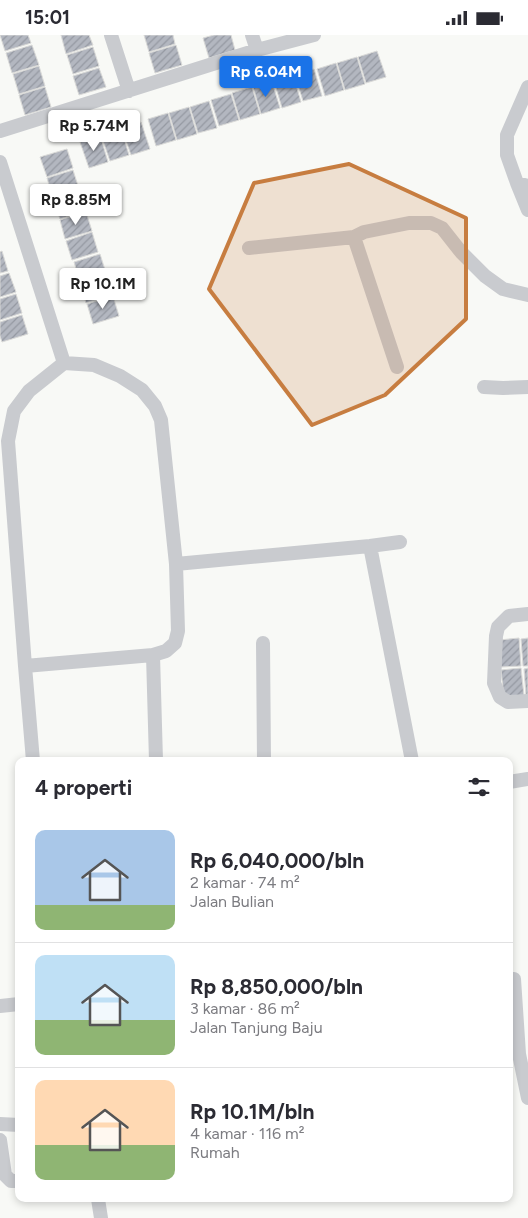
<!DOCTYPE html>
<html lang="id">
<meta charset="utf-8">
<style>
:root{--surface:#fff;--page:#f2f2f3;--text:#2b2b33;--muted:#7c7c81;--line:#e1e1e2;--accent:#1a73e8}
body{margin:0;font-family:Figtree,sans-serif;background:var(--page);color:var(--text);height:100vh;display:flex;flex-direction:column;font-size:19px;white-space:nowrap}
*{box-sizing:border-box;margin:0}
p{font-size:16px;color:var(--muted)}
.icon{flex:none;width:28px;height:28px;fill:none;stroke:currentColor;stroke-width:2;stroke-linecap:round;stroke-linejoin:round}
.map{position:relative;flex:1;overflow:hidden}
.details{position:absolute;left:15px;top:722px;width:498px;height:445px;display:flex;flex-direction:column;background:var(--surface);border-radius:10px;box-shadow:0 2px 8px #0003}
.details>*{flex:none}
.price{position:absolute;translate:-50% -42px;padding:0 11px;border-radius:5px;background:#fff;color:#222;font-size:16px;line-height:32px;filter:drop-shadow(0 1px 2px #0008)}
.price::after{content:'';position:absolute;left:50%;top:30px;width:15px;height:11px;margin-left:-8px;background:inherit;clip-path:polygon(0 0,100% 0,50% 100%)}
.price.active{background:var(--accent);color:#fff}
ul{padding:0;list-style:none}
li{display:flex;align-items:center;gap:15px;height:125px;padding:0 20px}
li+li{border-top:1px solid var(--line)}
li span{display:grid;place-items:center;flex:none;width:140px;height:100px;border-radius:10px;color:#555}
li>.icon{margin-inline-start:auto}
span .icon{width:60px;height:60px;fill:#fffc;stroke-width:1}
li b{font-size:21px}
h2{display:flex;justify-content:space-between;align-items:center;height:60px;padding:0 20px;font-size:21px}
.status{display:flex;justify-content:space-between;align-items:center;height:35px;padding:0 25px;background:var(--surface);direction:ltr}
.status svg{height:14px;fill:currentColor}
.map>svg:first-child{display:block}
.building{fill:url(#building-hatch);stroke:#dadad8}
.lines{fill:none;stroke-linecap:round;stroke-linejoin:round}
.street{stroke:#c9cbcf;stroke-width:14}
.marked{fill:#c77d40;fill-opacity:0.2;stroke:#c77d40;stroke-width:4;stroke-linejoin:round}
</style>
<div class="status"><b>15:01</b><svg viewBox="0 0 49 12"><path d="M0 12V9h3v3zM5 12V6h3v6zM10 12V3h3v9zM15 12V0h3v12zM26 1h20v11H26zM47 4h2v5h-2z"/></svg></div>
<div class="map">
<svg width="528" height="1183" viewBox="0 0 528 1183">
<defs>
<pattern id="building-hatch" width="6" height="6" patternUnits="userSpaceOnUse" patternTransform="scale(1.25)"><rect width="6" height="6" fill="#b3b7c0"/><path d="M-1 1l2-2M0 6l6-6M5 7l2-2" fill="none" stroke="#9599a2"/></pattern>
</defs>
<rect width="100%" height="100%" fill="#f8f9f6"/>
<path class="building" d="M0,0H28L31,8L5,16Z
M61,0H89L93,10L66,19Z
M144,0H173L175,9L149,17Z
M214,0H231L235,15L209,23L203,3Z
M32,10L39,30L12,38L6,18Z
M176,10L182,30L155,38L149,18Z
M93,12L99,31L73,39L67,20Z
M377,16L386,42L366,48L358,22Z
M357,22L365,49L345,55L337,28Z
M336,28L344,55L325,61L317,34Z
M39,31L45,51L19,59L13,39Z
M99,33L106,52L79,60L73,41Z
M314,34L322,61L303,66L295,40Z
M293,40L301,67L282,73L274,46Z
M272,47L280,73L261,79L253,52Z
M45,52L51,72L25,80L19,60Z
M252,52L260,79L240,85L232,58Z
M231,59L239,85L219,91L211,65Z
M209,66L217,93L198,98L190,72Z
M189,72L197,99L177,105L169,78Z
M168,78L176,105L156,111L148,84Z
M141,87L150,114L131,120L122,94Z
M121,94L129,120L110,126L101,100Z
M100,100L108,127L89,133L80,107Z
M67,114L73,133L47,142L40,122Z
M73,135L79,154L53,163L47,143Z
M80,156L86,175L60,184L53,164Z
M86,177L92,196L65,204L60,185Z
M92,197L98,217L72,225L66,206Z
M2,216L8,236L0,238V217Z
M100,219L106,238L80,247L74,227Z
M9,238L16,257L0,262V241Z
M106,240L112,259L86,268L80,248Z
M16,259L22,278L0,285V264Z
M113,261L119,281L93,289L87,269Z
M22,280L28,299L2,307L0,301V287Z
M519,603L521,631L501,632L499,605Z
M528,603V631H523L521,604Z
M521,633L524,661L504,662L501,635Z
M528,633V661H526L524,634Z"/>
<g class="lines">
<path class="street" d="M111,0L129,56
M252,0L257,15
M528,52L507,100V120L517,148L528,151
M0,96L257,15L314,0
M0,127L64,328
M517,148L528,175
M354,202L397,332
M249,213L354,202L364,197L409,188H431L442,193L461,217L485,241L503,254L528,260
M64,328L94,330L120,341L142,355L155,371L161,385L176,529L178,596L175,608L166,616L153,620L25,631L8,406L14,376L29,356Z
M484,352L503,353L528,352
M370,511L412,726
M176,529L370,511L400,507
M528,579L509,581L498,592L496,601L494,648L500,662L508,667L528,666
M263,608L264,726
M153,620L156,726
M25,631L33,726
M509,747L528,744
M514,944L519,1019L528,1063
M0,971L19,969
M0,1089L19,1090
M0,1105L5,1140L11,1146H19
M98,1164L101,1183"/>
</g>
<path class="marked" d="M349,129L466,183V284L385,360L312,390L209,254L254,148Z"/>
</svg>
<b class="price active" style="left:266px;top:63px">Rp 6.04M</b>
<b class="price" style="left:94px;top:117px">Rp 5.74M</b>
<b class="price" style="left:76px;top:191px">Rp 8.85M</b>
<b class="price" style="left:103px;top:275px">Rp 10.1M</b>
<section class="details">
<h2>4 properti<svg class="icon" aria-label="filters" viewBox="0 0 24 24"><path d="M4 7h16M4 17h16"/><circle cx="9" cy="7" r="2"/><circle cx="15" cy="17" r="2"/></svg></h2>
<ul>
<li><span style="background:linear-gradient(#a9c7e8 75%,#8fb573 0)"><svg class="icon" aria-label="home" viewBox="0 0 24 24"><path d="M3 11l9-7 9 7M6 9v11h12V9"/></svg></span><div><b>Rp 6,040,000/bln</b><p>2 kamar · 74 m²</p><p>Jalan Bulian</p></div></li>
<li><span style="background:linear-gradient(#bfe0f5 65%,#8fb573 0)"><svg class="icon" aria-label="home" viewBox="0 0 24 24"><path d="M3 11l9-7 9 7M6 9v11h12V9"/></svg></span><div><b>Rp 8,850,000/bln</b><p>3 kamar · 86 m²</p><p>Jalan Tanjung Baju</p></div></li>
<li><span style="background:linear-gradient(#ffd9b3 65%,#8fb573 0)"><svg class="icon" aria-label="home" viewBox="0 0 24 24"><path d="M3 11l9-7 9 7M6 9v11h12V9"/></svg></span><div><b>Rp 10.1M/bln</b><p>4 kamar · 116 m²</p><p>Rumah</p></div></li>
</ul>
</section>
</div>
